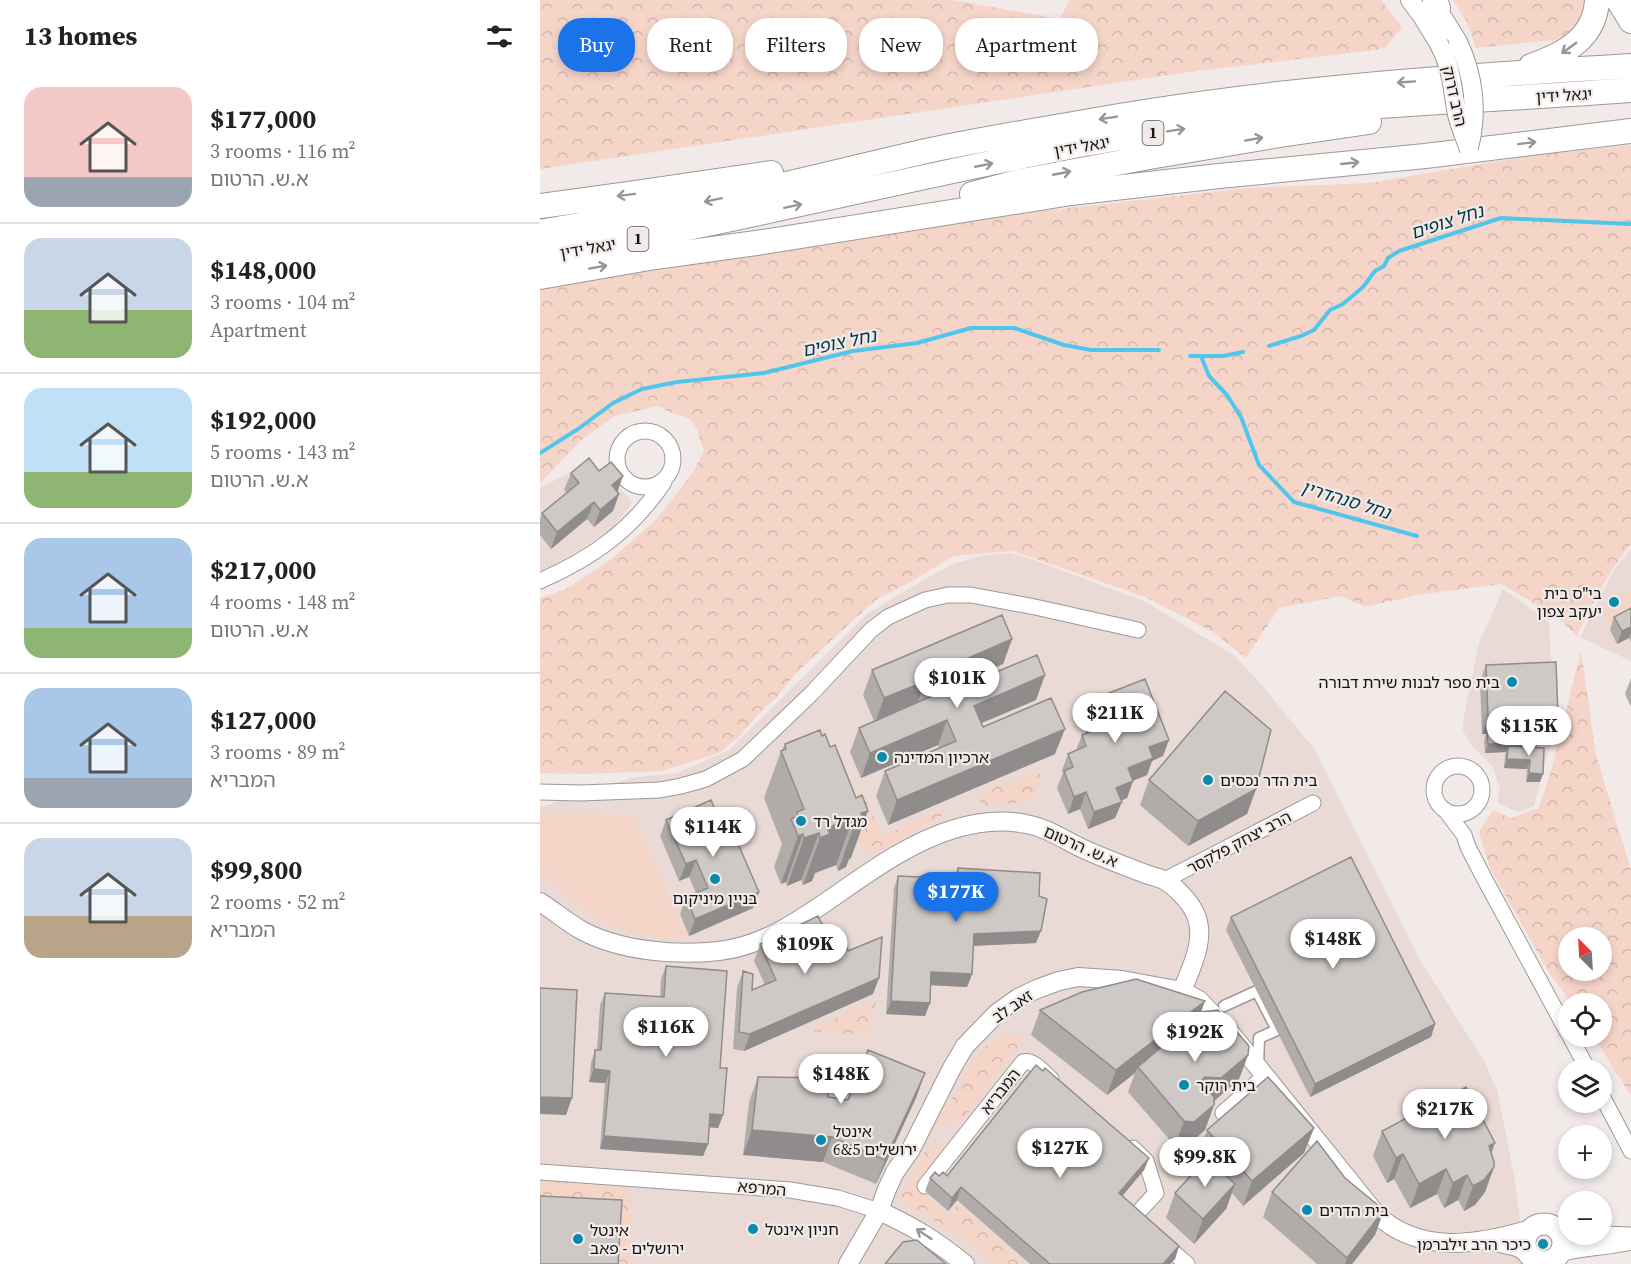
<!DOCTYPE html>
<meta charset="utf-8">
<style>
:root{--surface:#fff;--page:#f6f6f6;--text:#222;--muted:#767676;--line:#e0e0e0;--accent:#1a73e8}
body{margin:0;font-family:"Source Serif 4","Noto Sans Hebrew",serif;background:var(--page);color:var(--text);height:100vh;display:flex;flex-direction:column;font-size:22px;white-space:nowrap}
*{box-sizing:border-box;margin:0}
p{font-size:20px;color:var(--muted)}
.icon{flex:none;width:33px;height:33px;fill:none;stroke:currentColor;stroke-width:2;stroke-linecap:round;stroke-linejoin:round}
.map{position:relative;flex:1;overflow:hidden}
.panel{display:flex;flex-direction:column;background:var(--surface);width:540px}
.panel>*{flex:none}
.banner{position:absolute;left:18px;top:18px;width:570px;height:54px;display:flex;gap:12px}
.needle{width:39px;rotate:336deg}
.buttons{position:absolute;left:1018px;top:927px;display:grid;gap:12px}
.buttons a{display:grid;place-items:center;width:54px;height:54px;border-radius:50%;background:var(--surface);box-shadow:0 3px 9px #0003;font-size:30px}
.price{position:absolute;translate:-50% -51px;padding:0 14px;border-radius:21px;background:#fff;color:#222;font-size:20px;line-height:39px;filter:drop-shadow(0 2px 3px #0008)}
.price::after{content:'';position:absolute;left:50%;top:36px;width:18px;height:14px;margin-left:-9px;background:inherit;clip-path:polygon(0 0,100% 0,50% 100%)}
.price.selected{background:var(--accent);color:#fff}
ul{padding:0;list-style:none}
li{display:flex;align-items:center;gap:18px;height:150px;padding:0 24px}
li+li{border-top:2px solid var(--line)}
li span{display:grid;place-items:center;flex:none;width:168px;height:120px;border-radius:18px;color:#555}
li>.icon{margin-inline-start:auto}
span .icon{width:72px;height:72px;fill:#fffc;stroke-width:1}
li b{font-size:26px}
h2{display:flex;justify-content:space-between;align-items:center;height:72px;padding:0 24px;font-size:26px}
.tag{padding:0 21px;border-radius:24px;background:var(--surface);box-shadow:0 3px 9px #0003;font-size:21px;line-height:54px}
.tag.selected{background:var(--accent);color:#fff}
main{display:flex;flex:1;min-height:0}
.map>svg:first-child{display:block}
.built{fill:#e9dad5}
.green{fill:#f6d5c9}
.forest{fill:url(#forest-crowns);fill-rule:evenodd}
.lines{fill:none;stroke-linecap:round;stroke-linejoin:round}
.stream{stroke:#51c6ec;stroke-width:4}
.pedestrian-casing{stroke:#9e9896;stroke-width:13}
.minor-casing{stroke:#9e9896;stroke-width:17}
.tertiary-casing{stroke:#9e9896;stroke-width:20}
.secondary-casing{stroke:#9e9896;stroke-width:23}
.trunk-casing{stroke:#9e9896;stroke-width:26}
.pedestrian{stroke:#fff;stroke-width:10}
.minor{stroke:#fff;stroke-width:15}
.tertiary{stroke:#fff;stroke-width:18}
.secondary{stroke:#fff;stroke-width:21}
.trunk{stroke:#fff;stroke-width:24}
.tertiary-bridge-casing{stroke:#9e9896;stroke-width:20;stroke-linecap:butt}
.tertiary-bridge{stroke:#fff;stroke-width:18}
.wall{fill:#b1acaa}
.shaded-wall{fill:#908c8b}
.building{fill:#cec8c6;stroke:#908c8b;stroke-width:1.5}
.oneway{stroke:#979695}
.poi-dot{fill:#078aab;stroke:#f1eae8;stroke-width:2}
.labels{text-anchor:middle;stroke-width:4.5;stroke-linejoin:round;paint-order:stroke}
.shield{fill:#f1eae8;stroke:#585554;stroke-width:1.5}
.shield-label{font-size:15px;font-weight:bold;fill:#171514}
.street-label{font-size:16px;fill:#171514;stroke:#f1eae8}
.poi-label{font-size:16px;fill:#171514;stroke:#f1eae8;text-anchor:start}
.water-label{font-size:18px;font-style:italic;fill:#003645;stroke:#f1eae8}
</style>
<main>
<section class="panel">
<h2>13 homes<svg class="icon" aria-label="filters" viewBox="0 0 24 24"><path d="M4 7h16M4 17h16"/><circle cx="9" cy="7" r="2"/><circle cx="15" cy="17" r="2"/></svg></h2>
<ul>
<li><span style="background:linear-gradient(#f6c9c9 75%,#9aa5b1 0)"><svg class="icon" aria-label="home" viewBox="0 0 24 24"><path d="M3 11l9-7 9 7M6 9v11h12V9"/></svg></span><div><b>$177,000</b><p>3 rooms · 116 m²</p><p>א.ש. הרטום</p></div></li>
<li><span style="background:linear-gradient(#c9d6e8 60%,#8fb573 0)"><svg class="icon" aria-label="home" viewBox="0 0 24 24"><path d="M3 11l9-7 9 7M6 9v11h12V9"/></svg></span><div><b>$148,000</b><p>3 rooms · 104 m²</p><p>Apartment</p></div></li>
<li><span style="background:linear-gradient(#bfe0f5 70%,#8fb573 0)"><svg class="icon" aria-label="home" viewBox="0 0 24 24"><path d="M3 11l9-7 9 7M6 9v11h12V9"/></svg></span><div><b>$192,000</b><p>5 rooms · 143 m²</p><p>א.ש. הרטום</p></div></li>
<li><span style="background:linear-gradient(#a9c7e8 75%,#8fb573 0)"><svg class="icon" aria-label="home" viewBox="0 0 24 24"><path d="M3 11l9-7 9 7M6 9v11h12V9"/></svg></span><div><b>$217,000</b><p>4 rooms · 148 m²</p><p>א.ש. הרטום</p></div></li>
<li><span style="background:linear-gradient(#a9c7e8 75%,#9aa5b1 0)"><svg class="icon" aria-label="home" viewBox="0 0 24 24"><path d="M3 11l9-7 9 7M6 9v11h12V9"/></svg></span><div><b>$127,000</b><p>3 rooms · 89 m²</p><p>המבריא</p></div></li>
<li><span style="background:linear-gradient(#c9d6e8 65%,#b9a48a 0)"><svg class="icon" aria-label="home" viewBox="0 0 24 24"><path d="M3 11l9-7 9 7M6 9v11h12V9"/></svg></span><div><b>$99,800</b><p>2 rooms · 52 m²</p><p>המבריא</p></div></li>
</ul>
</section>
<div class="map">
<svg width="1091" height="1264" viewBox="0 0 1091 1264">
<defs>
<pattern id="forest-crowns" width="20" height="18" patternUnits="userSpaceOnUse" patternTransform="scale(1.5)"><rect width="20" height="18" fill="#f6d5c9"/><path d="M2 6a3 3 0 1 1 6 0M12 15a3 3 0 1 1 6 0" fill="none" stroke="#d2b6ac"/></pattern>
</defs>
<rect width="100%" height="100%" fill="#f1eae8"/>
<path class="built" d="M38,468L62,471L93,502L73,528L39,550L0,573V488Z
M1091,549V661L1040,637L1075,568Z
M468,553L486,557L606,602L695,656L720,683L775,750L880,960L944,1061L957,1090L974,1176L986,1264H0V807L91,778L137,773L189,750L326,615L371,587L413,564L441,556Z
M963,589L1009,622L1015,726L994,806L978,812L957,803L960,789L953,767L931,745L923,731V721L939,643Z"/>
<path class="green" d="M1091,591V614L1071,625L1061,608Z
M0,812L93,814L147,937L127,939L83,931L49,914L0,872Z"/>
<path class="forest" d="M0,0H413L520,19L529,0H841L862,27L846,47L836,50L649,72L0,169Z
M913,0H1044L1045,10L1029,35L1014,40L936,48L927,22Z
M1091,145V544C1068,571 1052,604 1037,636L1016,616L961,584L877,595L825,607L801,596L739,608L706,658L673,632L605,597L473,551L413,556L374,580L337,599L320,614L256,673L235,699L222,710L198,738L179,753L122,771L43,774L0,773V598L26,589L69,561L117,519L153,472L164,451L156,427L149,418L129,412L118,406L75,416L40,441L0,483V288L53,275L468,215L707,188L829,183L989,156Z
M1041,651L1056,755L1091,870V1096L1054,1037L1062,1036V1004L1032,1003L1009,973L950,868L939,832L953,810L971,818L999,808L1012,767ZM1029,938H1062V970H1029Z
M502,769L492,802L442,806L438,794Z
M322,791L343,836L405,807L407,813L330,856L319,842L296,798Z
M337,999L328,1035L266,1031Z
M464,1036H479L484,1039L422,1121L395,1127L436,1056L449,1043Z
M410,1142L379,1185L409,1216L418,1204L485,1264H454L415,1233L359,1199L388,1146Z
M0,1178L73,1182L87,1187L92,1198L91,1264H79L80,1208L0,1204Z"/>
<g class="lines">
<path class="stream" d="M729,346L761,336L774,330L790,310L803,304L823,287L835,271L844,266L848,258L859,251L961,218L1091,224
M650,356H683L703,352
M661,356L669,376L687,395L701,417L719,465L754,502L877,536
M0,453L38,429L73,403L102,389L137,382L224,373L313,351L377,343L431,328H474L524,345L551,350H619"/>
<defs>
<path id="pedestrian" d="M684,1006L717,991L737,1030L719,1038L718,1067"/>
<path id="minor" d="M77 459a28 28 0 1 1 56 0a28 28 0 1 1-56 0Z
M0,581C52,558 91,531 124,482
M894 790a24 24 0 1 1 48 0a24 24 0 1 1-48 0Z
M0,792L40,793L120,790L141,786L166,779L203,759L271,694L331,630L348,617L385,600L408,595H431L495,607L598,630
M906,811L924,835L928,847L943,876L1029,1035
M625,880L773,803
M1030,1036L1048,1070
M1062,1096L1091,1151
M683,1113L725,1076
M593,1148L606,1161L616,1193L593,1218L601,1225
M0,1172L250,1190L298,1198L339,1211
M385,1186L483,1062C493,1059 503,1072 511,1079
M1018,1230L1029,1232
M1062,1234L1091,1235
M621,1242L647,1264
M1020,1254C1044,1247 1068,1248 1091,1242"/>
<path id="tertiary" d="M870,0L882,16L899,44
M892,0L918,42
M0,902C14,911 27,922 41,930C79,951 137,956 179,951C221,946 254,924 289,900C328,873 368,843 414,829C437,822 463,819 486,824C509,828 527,842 548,851C566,859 585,866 603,873C610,876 618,877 624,880C635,886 650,902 655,913C667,938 651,968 642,991
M339,1211C373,1226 396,1241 425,1264
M952,1241L977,1247L987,1252
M308,1264L339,1211L347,1189L355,1172L371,1149L412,1068L425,1046L457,1013L478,998L497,989L519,981L538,977L582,980L642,991L659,1000L693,1036L836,1214C880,1255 938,1245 991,1229"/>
<path id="secondary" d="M985 1243a19 19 0 1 1 38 0a19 19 0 1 1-38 0Z"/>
<path id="trunk" d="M895,0L898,8
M1078,0L1091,21
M991,66C1024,54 1055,39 1057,0
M432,194L477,182L609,157L740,135L829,122
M0,206L96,193L231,173
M0,232C77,219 153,205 229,188C283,176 337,162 391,150C438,140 486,132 533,124C718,90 904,77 1091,66
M0,256C183,225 362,179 544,144C584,137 625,131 665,125C806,103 949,101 1091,90
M0,277L115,257L216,243L531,193L679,176L885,156L1091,131"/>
</defs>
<use href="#pedestrian" class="pedestrian-casing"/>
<use href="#minor" class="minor-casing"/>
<use href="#tertiary" class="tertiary-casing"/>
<use href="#secondary" class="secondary-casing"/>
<use href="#trunk" class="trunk-casing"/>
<use href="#pedestrian" class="pedestrian"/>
<use href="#minor" class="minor"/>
<use href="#tertiary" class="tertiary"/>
<use href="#secondary" class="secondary"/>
<use href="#trunk" class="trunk"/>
<defs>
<path id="tertiary-bridge" d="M918,42C934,76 938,112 929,148
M899,44C911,66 912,85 916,109C918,123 925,137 929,150"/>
</defs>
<use href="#tertiary-bridge" class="tertiary-bridge-casing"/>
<use href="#tertiary-bridge" class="tertiary-bridge"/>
</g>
<path class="wall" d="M31,473L77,492L79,494L73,511L54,527L47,519L11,549L0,535V519L2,513L27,493L24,490Z
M1091,608V642L1089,638L1077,644L1070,630L1074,617Z
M472,639L463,664L416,684L418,688L496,700L442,723L443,727L515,754L348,825L336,796L345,771L399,748L398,745L321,778L310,752L319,728L334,721L323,695L332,670Z
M946,665L1012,732H997L998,742L996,747L1000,782H986L987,769L964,768L965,755L966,752L945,753L944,741L947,734H942L940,681Z
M1091,678V707L1085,694Z
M546,702L623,756L612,761L607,775L593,781L587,798L581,801L575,818L548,829L540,809L528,814L517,788L523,773L522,770L528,754L536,750L542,735L546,733L540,719Z
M282,736L316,798L322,795L311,858L309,859L306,867L298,871L296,865L275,873L272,881L263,885L261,880L247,886L246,882L241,884L234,867L242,844L224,798L241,751L242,750L245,744Z
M609,780L716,789L707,814L648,846L600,805Z
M126,820L213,908L149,936L140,914L146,897L156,893L149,877L139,881L120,836Z
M418,868L496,943L433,946L432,974L427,987L391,985L385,1016L346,1014L354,888L358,876L403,887H413V881Z
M691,917L895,1024L891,1037L770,1097L686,930Z
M220,944L293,947L308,951L333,994L204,1051L193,1049L197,988L203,971L212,990L225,985L214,961Z
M126,966L180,1068L183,1115L178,1128L169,1127L168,1144L163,1156L60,1149L65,1083L49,1082L51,1063L55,1050H57L60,1005L65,993L120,997L121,979Z
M500,1010L661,1012L708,1055L699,1079L674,1101V1105L665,1130L645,1147L635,1146L588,1092L595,1073L567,1095L491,1035Z
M385,1073L376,1098L336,1184L283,1162L203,1155L209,1102L218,1077L288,1097L308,1100Z
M774,1128L764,1153L703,1206L692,1193L686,1209L654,1244L626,1218L635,1193L664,1161L658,1155L667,1130Z
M842,1131L952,1153L954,1167L945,1192L935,1205L924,1211L918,1200L904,1208L897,1194L870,1208L854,1179L847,1183L833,1156Z
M609,1158L604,1170L582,1196L639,1246L635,1259L630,1264H490L417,1200L408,1211L385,1191L390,1178L399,1176H407Z
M805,1178L844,1210L835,1235L812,1264H777L723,1217L732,1192Z"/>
<path class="shaded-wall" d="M83,476L77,493L72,485Z
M79,494L73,511L54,527L60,510Z
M54,502L47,519L11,549L17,532Z
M1091,627V632L1089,638L1077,644L1082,631Z
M472,639L463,664L399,691L408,667Z
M505,675L496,700L425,730L434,706Z
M386,681L376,706L335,723L344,698Z
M1018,715L1012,732L948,734L947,732V734H942L948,717Z
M407,720L398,745L321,778L330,753Z
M525,729L515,754L348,825L357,800Z
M629,740L623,756L612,761L607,775L582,785L588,768L609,747Z
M998,742L995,750L968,746L966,752L945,753L948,744Z
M967,759L990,760L987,769L964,768Z
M989,773L1003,774L1000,782H986Z
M593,781L587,798L570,805L576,788Z
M716,789L707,814L648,846L658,821Z
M546,792L540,809L528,814L534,797Z
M582,802L575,818L548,829L554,812Z
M328,811L311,858L309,859L306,867L298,871L315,823L321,813Z
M313,818L296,865L275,873L272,881L263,885L280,838L287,828Z
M279,833L261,880L247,886L264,838Z
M263,834L246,882L241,884L258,836Z
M156,860L149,877L139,881L146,864Z
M219,892L213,908L149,936L155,919Z
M501,931L496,943L429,946L434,934Z
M391,972L432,974L427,987L387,985Z
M339,978L333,994L204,1051L210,1034Z
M351,1001L390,1003L385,1016L346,1014Z
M665,1001L656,1026L598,1067L595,1073L567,1095L576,1070Z
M895,1024L891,1037L770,1097L775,1084Z
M708,1055L699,1079L672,1103L661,1081L665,1077Z
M54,1069L70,1071L65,1083L49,1082Z
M385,1073L376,1098L336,1184L345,1160Z
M0,1097L32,1098L26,1115L0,1114Z
M674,1105L665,1130L645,1147L635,1146L644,1121Z
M170,1114L183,1115L178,1128L166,1127Z
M774,1128L764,1153L703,1206L712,1181Z
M212,1130L292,1137L283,1162L203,1155Z
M64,1136L168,1144L163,1156L60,1149Z
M955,1143L946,1168L949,1146Z
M863,1154L854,1179L847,1183L856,1158Z
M609,1158L604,1170L574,1206L579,1193Z
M954,1167L945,1192L935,1205L924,1211L933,1186Z
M906,1169L897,1194L870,1208L879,1184Z
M927,1175L918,1200L904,1208L913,1183Z
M695,1184L686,1209L654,1244L663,1219Z
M421,1187L417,1200L408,1211L412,1198Z
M844,1210L835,1235L812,1264H805L807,1258Z
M639,1246L635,1259L630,1264H623Z"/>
<path class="building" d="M49,458L59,471L71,462L83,476L72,485L79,494L60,510L54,502L17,532L2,513L39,483L31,473Z
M1091,608V627L1082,631L1074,617Z
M462,615L472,639L408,667L418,688L497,655L505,675L434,706L443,727L511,698L525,729L357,800L345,771L416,741L407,720L330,753L319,728L392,696L386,681L344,698L332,670Z
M1016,662L1018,715L948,717L946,665Z
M605,679L629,740L609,747L613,758L588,768L593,781L576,788L582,802L554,812L546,792L534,797L524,771L533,767L528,754L546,746L542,735L557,729L546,702Z
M685,691L731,730L716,789L658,821L609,780Z
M280,730L282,736L285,734L290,747L295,745L316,798L322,795L328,811L321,813L323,820L315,823L313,818L287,828L290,834L280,838L279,833L264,838L263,834L258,836L251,819L258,816L257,812L264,809L241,751L246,749L245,744Z
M997,730L998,742L948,744L947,732Z
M968,746L1004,748L1003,774L989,773L990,760L967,759Z
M171,800L178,817L185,814L219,892L155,919L146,897L168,888L156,860L146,864L126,820Z
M811,857L895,1024L775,1084L691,917Z
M418,868L500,873L499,896L507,899L501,931L434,934L432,974L391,972L390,1003L351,1001L358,876L403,878V887L417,888Z
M278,916L293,947L305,943L308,951L342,937L339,978L210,1034L199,1032L203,971L213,974L212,990L236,980L220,944Z
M126,966L187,971L180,1068H187L183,1115L170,1114L168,1144L64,1136L70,1071L54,1069L55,1050H61L65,993L124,997Z
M596,979L665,1001L576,1070L500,1010L542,992Z
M0,988L37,990L32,1098L0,1097Z
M678,1010L709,1046L708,1055L681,1078L665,1077L661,1081L674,1097V1105L654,1122L644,1121L598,1067L662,1012Z
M328,1050L385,1073L345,1160L292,1137L212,1130L218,1077L290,1078L288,1097L308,1100Z
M496,1065L503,1071L505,1068L609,1158L579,1193L639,1246L623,1264H510L421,1187L412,1198L390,1178L395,1172L399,1176L403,1172L407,1176Z
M728,1077L774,1128L712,1181L667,1130Z
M926,1087L955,1143L949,1146L954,1162V1167L944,1180L933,1186L927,1175L913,1183L906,1169L879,1184L863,1154L856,1158L842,1131Z
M777,1141L805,1178L844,1210L807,1258L732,1192Z
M667,1158L695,1184L663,1219L635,1193Z
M0,1196L82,1200L78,1264H0Z
M377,1240L406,1264H345L363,1242Z"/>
<defs><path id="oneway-shaft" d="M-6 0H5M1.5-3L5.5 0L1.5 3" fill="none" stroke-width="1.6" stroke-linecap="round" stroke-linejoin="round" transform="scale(1.5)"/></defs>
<g class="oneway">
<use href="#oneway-shaft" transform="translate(1029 48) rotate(144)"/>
<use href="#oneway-shaft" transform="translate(866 82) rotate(176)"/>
<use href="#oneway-shaft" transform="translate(568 118) rotate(171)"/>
<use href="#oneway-shaft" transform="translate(636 130) rotate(-9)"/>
<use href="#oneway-shaft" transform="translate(714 139) rotate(-10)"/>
<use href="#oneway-shaft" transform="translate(987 143) rotate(-7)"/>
<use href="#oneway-shaft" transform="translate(810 163) rotate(-6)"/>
<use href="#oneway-shaft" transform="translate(444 165) rotate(-11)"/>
<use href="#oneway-shaft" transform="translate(522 173) rotate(-11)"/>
<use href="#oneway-shaft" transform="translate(86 195) rotate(173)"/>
<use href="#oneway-shaft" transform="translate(173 200) rotate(168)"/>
<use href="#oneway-shaft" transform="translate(253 206) rotate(-12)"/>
<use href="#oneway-shaft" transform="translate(58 267) rotate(-10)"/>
<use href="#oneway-shaft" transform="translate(384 1234) rotate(-147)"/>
</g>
<g class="poi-dot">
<circle cx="1074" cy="602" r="6"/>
<circle cx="972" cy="682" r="6"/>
<circle cx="342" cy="757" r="6"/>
<circle cx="668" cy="780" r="6"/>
<circle cx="261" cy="821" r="6"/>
<circle cx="175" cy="879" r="6"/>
<circle cx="644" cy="1085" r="6"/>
<circle cx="281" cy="1140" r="6"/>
<circle cx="767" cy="1210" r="6"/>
<circle cx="213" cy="1229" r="6"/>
<circle cx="38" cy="1239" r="6"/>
<circle cx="1003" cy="1244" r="6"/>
</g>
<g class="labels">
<g class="shield">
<rect x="602.5" y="121" width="21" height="24" rx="4.5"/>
<rect x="87.5" y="227" width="21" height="24" rx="4.5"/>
</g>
<g class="shield-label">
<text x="613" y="138">1</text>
<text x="98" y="244">1</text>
</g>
<g class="street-label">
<text transform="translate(1024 95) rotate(-3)" y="6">יגאל ידין</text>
<text transform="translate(915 96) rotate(77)" y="6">הרב דרוק</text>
<text transform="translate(542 146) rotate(-10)" y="6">יגאל ידין</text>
<text transform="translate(48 248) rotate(-10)" y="6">יגאל ידין</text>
<text transform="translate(699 842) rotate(-28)" y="6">הרב יצחק פלקסר</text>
<text transform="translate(541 846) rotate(24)" y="6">א.ש. הרטום</text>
<text transform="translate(472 1006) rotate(-34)" y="6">זאב לב</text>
<text transform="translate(460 1091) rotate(-52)" y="6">המבריא</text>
<text transform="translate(222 1188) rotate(5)" y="6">המרפא</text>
</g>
<g class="poi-label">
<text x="1062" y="599" text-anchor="end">בי"ס בית<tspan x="1062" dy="18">יעקב צפון</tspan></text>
<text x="960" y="688" text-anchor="end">בית ספר לבנות שירת דבורה</text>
<text x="354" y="763">ארכיון המדינה</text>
<text x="680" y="786">בית הדר נכסים</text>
<text x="273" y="827">מגדל רד</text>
<text x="175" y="904" text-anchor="middle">בניין מיניקום</text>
<text x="656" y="1091">בית רוקר</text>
<text x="293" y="1137">אינטל<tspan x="293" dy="18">ירושלים 5&amp;6</tspan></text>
<text x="779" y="1216">בית הדרים</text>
<text x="225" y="1235">חניון אינטל</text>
<text x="50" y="1236">אינטל<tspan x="50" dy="18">ירושלים - פאב</tspan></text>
<text x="991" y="1250" text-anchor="end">כיכר הרב זילברמן</text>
</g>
<g class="water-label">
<text transform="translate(907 222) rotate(-18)" y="6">נחל צופים</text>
<text transform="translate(299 343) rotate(-12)" y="6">נחל צופים</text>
<text transform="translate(806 500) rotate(17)" y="6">נחל סנהדרין</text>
</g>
</g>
</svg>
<div class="buttons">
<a><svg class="needle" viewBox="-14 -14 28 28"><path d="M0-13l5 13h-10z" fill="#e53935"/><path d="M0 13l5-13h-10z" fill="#767676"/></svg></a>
<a><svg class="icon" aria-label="locate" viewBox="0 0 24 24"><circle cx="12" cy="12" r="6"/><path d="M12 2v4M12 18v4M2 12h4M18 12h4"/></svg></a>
<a><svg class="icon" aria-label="layers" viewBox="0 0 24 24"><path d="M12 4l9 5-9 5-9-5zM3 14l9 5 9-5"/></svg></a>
<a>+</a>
<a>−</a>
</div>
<b class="price" style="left:417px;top:709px">$101K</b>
<b class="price" style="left:575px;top:744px">$211K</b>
<b class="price" style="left:989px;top:757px">$115K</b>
<b class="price" style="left:173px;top:858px">$114K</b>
<b class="price selected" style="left:416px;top:923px">$177K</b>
<b class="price" style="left:793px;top:970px">$148K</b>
<b class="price" style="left:265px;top:975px">$109K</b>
<b class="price" style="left:126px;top:1058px">$116K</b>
<b class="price" style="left:655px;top:1063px">$192K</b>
<b class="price" style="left:301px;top:1105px">$148K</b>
<b class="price" style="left:905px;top:1140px">$217K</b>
<b class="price" style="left:520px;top:1179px">$127K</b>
<b class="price" style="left:665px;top:1188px">$99.8K</b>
<div class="banner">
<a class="tag selected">Buy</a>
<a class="tag">Rent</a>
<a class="tag">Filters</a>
<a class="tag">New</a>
<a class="tag">Apartment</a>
</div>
</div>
</main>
